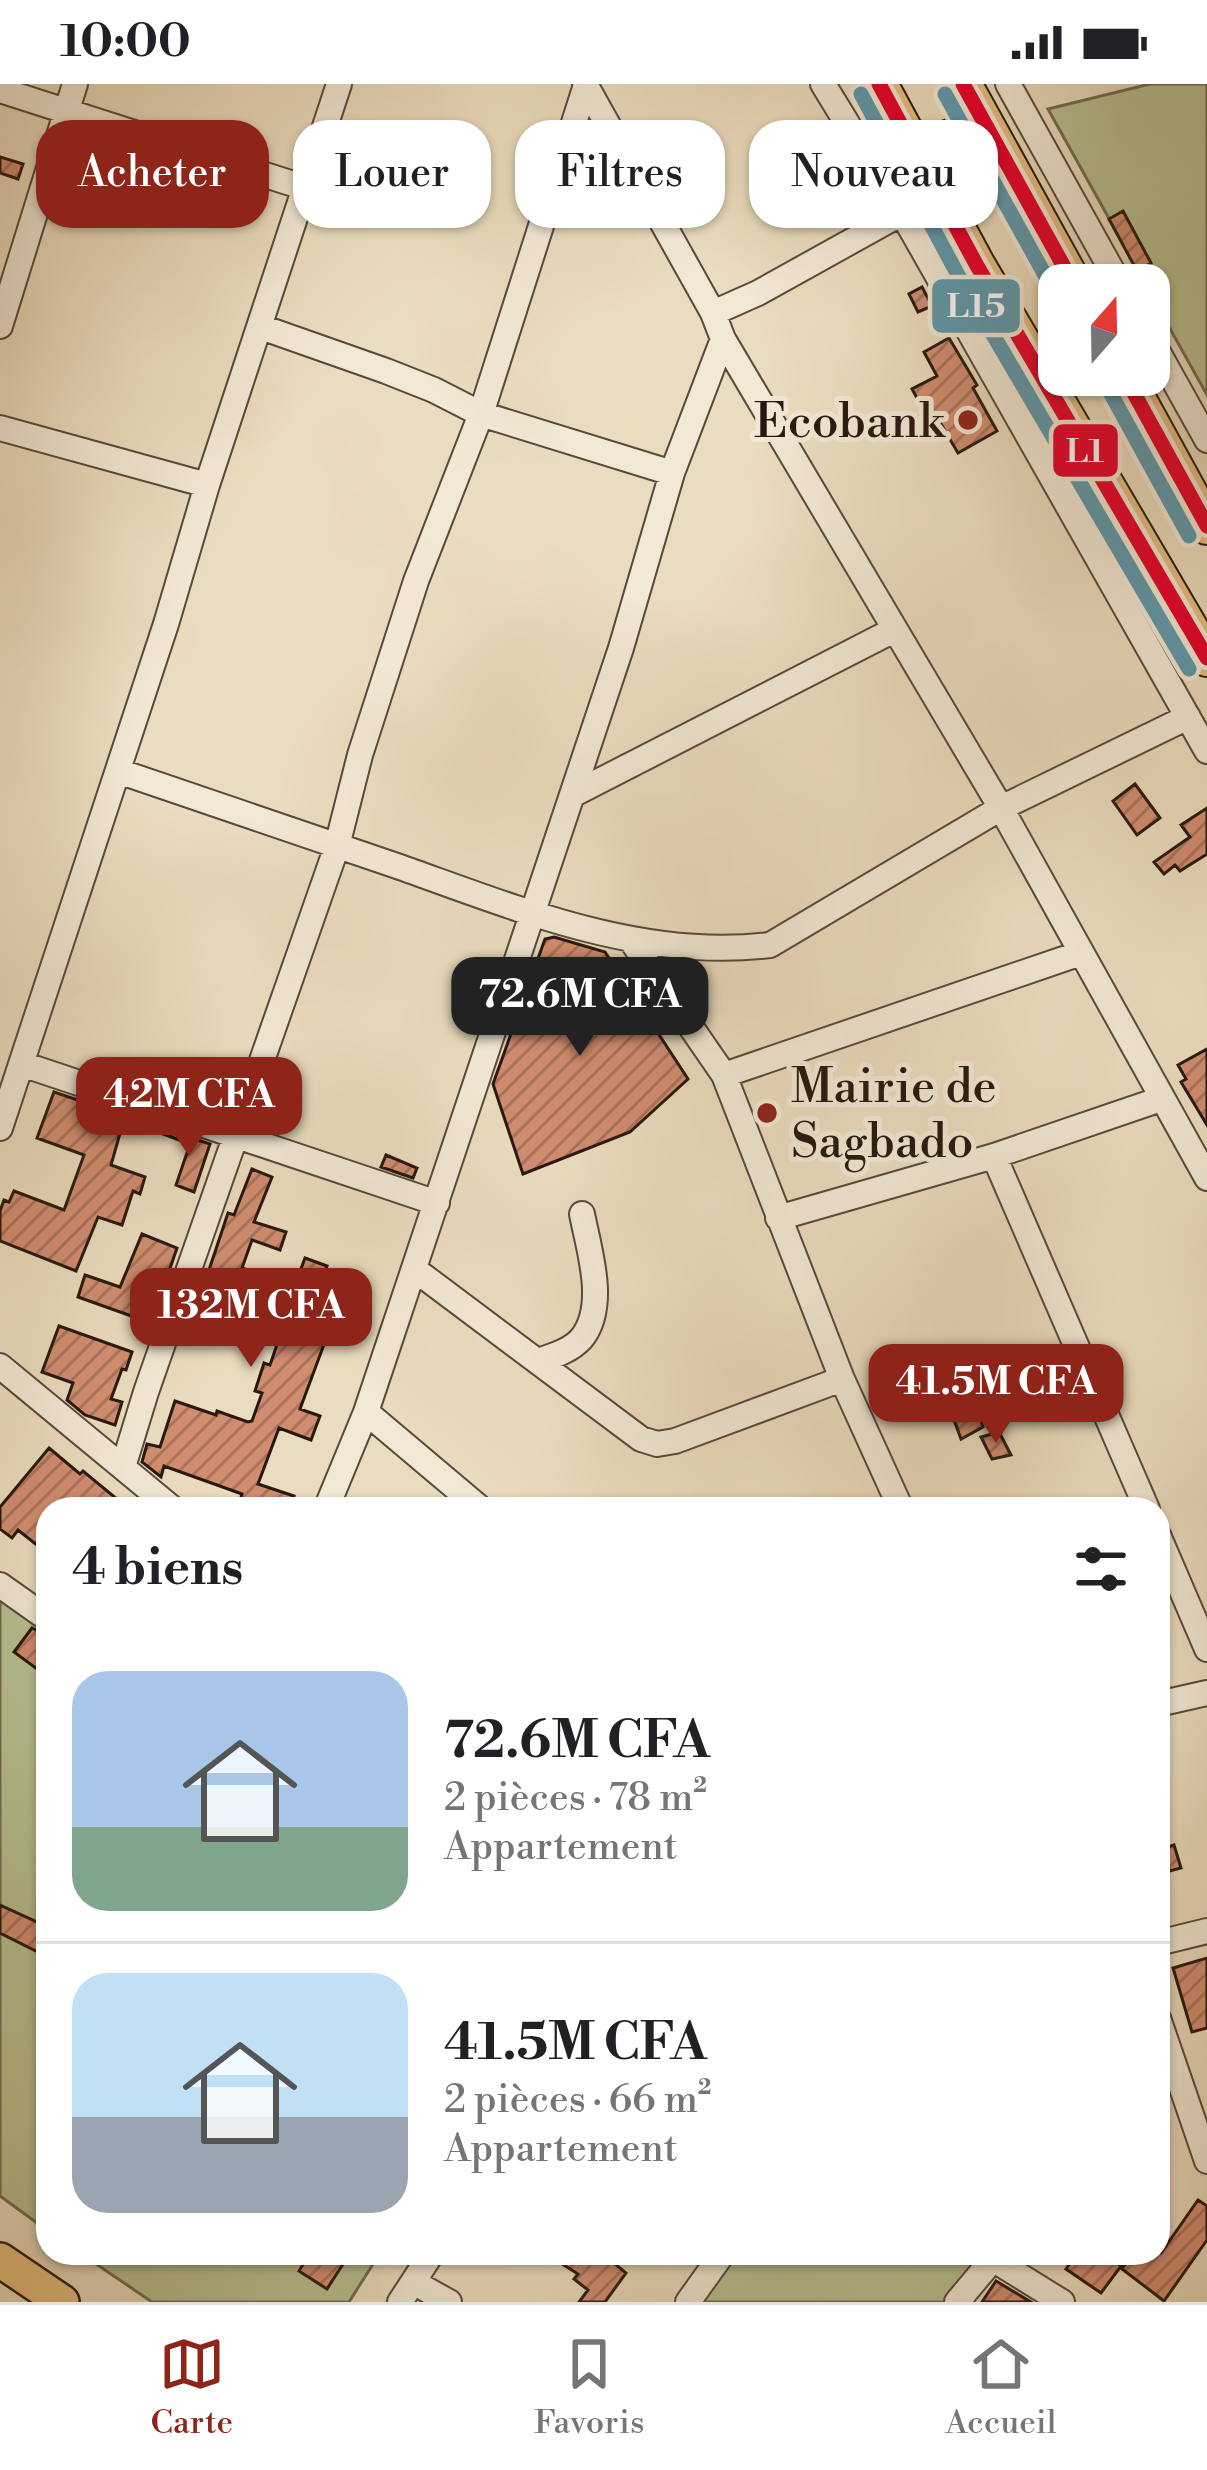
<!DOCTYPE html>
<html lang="fr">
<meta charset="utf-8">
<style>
:root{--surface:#fff;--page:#f6f6f6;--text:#202124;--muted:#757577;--line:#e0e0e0;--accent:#8f2418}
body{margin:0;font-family:"Libre Bodoni",serif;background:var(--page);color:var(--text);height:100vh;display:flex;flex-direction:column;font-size:45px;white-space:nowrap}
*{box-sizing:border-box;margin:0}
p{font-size:39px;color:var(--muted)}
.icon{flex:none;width:66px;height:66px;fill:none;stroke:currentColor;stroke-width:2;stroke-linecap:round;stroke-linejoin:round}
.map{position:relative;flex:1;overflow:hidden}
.drawer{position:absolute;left:36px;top:1413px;width:1134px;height:768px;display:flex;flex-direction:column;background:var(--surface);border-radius:36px;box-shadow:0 3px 9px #0004}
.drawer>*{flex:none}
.hud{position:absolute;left:36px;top:36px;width:1137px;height:108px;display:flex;gap:24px}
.needle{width:78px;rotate:20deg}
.controls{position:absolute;left:1038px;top:180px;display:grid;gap:24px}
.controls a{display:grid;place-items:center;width:132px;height:132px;border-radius:24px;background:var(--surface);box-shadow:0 3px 9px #0004;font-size:60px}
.price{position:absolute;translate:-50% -102px;padding:0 27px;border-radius:24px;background:var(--accent);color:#fff;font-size:39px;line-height:78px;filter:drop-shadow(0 3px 6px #0008)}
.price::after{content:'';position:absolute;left:50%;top:72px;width:36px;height:27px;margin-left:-18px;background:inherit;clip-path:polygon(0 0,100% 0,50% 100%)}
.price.active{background:#222;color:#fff}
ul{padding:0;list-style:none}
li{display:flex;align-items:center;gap:36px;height:300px;padding:0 36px}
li+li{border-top:3px solid var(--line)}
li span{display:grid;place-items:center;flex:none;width:336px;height:240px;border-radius:36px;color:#555}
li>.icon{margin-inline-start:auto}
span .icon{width:144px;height:144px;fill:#fffc;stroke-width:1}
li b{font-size:51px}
h2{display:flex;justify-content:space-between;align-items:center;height:144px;padding:0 36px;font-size:51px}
.tag{padding:0 42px;border-radius:36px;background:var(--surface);box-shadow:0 3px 9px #0004;font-size:42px;line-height:108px}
.tag.active{background:var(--accent);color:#fff}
.status{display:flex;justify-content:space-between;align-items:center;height:84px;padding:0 60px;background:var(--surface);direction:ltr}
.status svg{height:33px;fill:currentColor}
.tab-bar{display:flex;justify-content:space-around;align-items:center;height:168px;border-top:3px solid var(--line);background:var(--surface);font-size:33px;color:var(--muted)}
.tab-bar a{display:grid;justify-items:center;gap:6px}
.tab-bar .active{color:var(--accent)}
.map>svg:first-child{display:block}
.grass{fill:#b7c091;stroke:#706c50;stroke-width:3}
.building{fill:url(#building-hatch);stroke:#281810;stroke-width:3}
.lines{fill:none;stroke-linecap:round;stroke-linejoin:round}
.minor-casing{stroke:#58493c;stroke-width:28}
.major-casing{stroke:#281810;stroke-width:38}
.highway-casing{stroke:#281810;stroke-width:40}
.minor{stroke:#f1e8d5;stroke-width:24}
.major{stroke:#e5be7f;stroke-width:33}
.highway{stroke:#e5be7f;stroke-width:36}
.bus-1-casing{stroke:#f1e8d5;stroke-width:24}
.bus-2-casing{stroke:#f1e8d5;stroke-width:24}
.bus-1{stroke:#e4002b;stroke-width:15}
.bus-2{stroke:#5d99ae;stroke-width:15}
.poi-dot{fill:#8f2418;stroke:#f1e8d5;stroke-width:4.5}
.labels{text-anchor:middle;stroke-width:10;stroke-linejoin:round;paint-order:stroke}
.poi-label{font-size:48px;fill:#281810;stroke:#f1e8d5;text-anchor:end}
.line-badge{stroke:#f1e8d5;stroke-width:4.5}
.badge-label{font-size:33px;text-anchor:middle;font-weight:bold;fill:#fff}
</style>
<div class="status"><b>10:00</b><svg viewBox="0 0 49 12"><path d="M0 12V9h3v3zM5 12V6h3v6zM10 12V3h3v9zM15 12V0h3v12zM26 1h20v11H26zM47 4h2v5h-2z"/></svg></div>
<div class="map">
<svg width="1207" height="2218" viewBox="0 0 1207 2218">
<defs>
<pattern id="building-hatch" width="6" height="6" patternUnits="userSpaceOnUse" patternTransform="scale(3)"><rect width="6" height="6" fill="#d18d70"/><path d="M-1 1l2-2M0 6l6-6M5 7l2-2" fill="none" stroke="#aa725b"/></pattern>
</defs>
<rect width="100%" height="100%" fill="#eadcbe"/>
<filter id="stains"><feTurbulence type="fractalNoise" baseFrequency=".00167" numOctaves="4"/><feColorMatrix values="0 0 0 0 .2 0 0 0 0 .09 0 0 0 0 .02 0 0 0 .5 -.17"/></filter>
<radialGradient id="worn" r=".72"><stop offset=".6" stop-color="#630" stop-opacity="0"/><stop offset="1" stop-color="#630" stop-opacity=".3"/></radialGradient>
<path class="grass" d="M1150,0H1207V311L1149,207V201H1146L1048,25Z
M0,1513L48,1547V2147L0,2112Z
M80,2169H380L349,2218H152Z
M733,2169H971L980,2173L946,2218H700Z"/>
<path class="building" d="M0,73L23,80L18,95L0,89Z
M1123,127L1151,179L1137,187L1109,135Z
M922,203L932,222L918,228L909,210Z
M949,254L977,301L973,304L997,347L958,369L941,340L911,356L903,341L925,329L912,305L937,292L924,268Z
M1135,700L1160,734L1137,751L1113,717Z
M1207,724V770L1180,787L1175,781L1164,790L1154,778L1190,753L1181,741Z
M554,853L605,868L688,995L630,1048L523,1090L493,1000L545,855Z
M1207,965V1041L1181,998L1186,995L1178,981Z
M54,1008L125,1032L111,1081L145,1093L140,1110L133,1107L122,1141L98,1133L76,1187L0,1157V1127L4,1116L9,1118L14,1107L64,1126L84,1071L37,1054Z
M151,1041L210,1060L194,1108L176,1101L190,1060L150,1045Z
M386,1071L417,1084L413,1094L381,1083Z
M252,1085L272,1093L254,1138L286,1148L280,1166L252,1156L242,1184L295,1201L305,1174L327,1182L307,1239L329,1247L300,1325L320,1332L311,1356L279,1344L258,1400L294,1412L290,1425H237L242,1410L164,1382L161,1393L142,1378L147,1360L160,1363L175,1317L216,1331L217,1327L248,1338L252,1337L262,1309L255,1307L264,1279L270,1281L288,1228L204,1201L228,1129L234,1131Z
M142,1150L177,1164L151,1239L78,1213L85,1191L120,1203Z
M59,1242L132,1268L126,1286L122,1285L111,1315L122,1318L115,1341L85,1331L67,1316L73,1299L42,1288Z
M970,1301L983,1343L961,1355L944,1308Z
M999,1348L1011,1371L992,1375L981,1353Z
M49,1364L80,1390L83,1387L129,1425H48V1470L18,1446L12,1454L0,1445V1423Z
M32,1544L48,1552V1593L14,1568Z
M1174,1761L1181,1784L1158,1790V1766Z
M0,1821L48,1843V1873L0,1849Z
M1207,1874V1944L1192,1948L1173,1884Z
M1198,2116L1207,2122V2156L1164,2217L1122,2185L1133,2169H1161Z
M310,2169H350L327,2205L299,2187Z
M545,2169H602L626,2189L605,2218H579L588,2206L574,2195L578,2190Z
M1077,2169H1103L1121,2182L1101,2209L1066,2185Z
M996,2197L1031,2218H982Z"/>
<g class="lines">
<defs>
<path id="minor" d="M585,0L713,229L723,255L1001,724L1207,1094
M823,0L902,129L1207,667
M1008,0L1120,201
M0,6L306,104
M713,229L758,209L902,129
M0,242L75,0
M261,243L386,287L434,306L481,330L672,389
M1149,252L1207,356
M0,344L207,401
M118,687C211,719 304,750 397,782C516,824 641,877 770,861L1001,724L1188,633
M572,711L894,546
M631,856L724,991L842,1295L901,1425
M22,980L437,1119
M724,991L1081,869
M0,1044L166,540L207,401L339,0
M994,1072L1147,1425
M778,1134L994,1072L1161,1015
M414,1185L641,1355L657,1360L675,1357L842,1295
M538,1277C553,1272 570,1267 581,1255C608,1223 589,1166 582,1130
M0,1282L173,1425
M366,1328L481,1425
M123,1383L146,1308L337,762L360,671L416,497L481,330L586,1
M326,1425L366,1328L621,564L672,389L723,255
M1158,1451L1207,1565
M0,1501L48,1535
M1158,1620L1207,1609
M1158,1859L1207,1847
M1158,1934L1207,2077
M983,2169L1062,2218
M413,2198L449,2218
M400,2218L432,2169
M688,2218L723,2169
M957,2218L998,2169"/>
<path id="major" d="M0,2176L62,2218"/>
<path id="highway" d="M879,0L976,180L1207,574
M963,0L1074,201
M905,50C933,66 964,56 978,27
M1124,291L1207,442"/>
</defs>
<use href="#minor" class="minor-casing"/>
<use href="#major" class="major-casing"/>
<use href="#highway" class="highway-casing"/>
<use href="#minor" class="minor"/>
<use href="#major" class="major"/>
<use href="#highway" class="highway"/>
<defs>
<path id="bus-1" d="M879,0L976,180L1207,574
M963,0L1074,201
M1124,291L1207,442"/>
<path id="bus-2" d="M861,10L958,191L1189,585
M945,10L1056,211
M1106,301L1189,452"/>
</defs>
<use href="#bus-1" class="bus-1-casing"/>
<use href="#bus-2" class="bus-2-casing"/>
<use href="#bus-1" class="bus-1"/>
<use href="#bus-2" class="bus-2"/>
</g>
<g class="poi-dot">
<circle cx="968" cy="336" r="12"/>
<circle cx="767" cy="1029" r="12"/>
</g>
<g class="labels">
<g class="poi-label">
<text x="944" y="353">Ecobank</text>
<text x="791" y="1018" text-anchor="start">Mairie de<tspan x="791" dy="55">Sagbado</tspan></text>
</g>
</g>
<g class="line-badge">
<rect x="930" y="193" width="92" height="58" rx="12" fill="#5d99ae"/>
<rect x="1051" y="338" width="69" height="57" rx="12" fill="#e4002b"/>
</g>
<g class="badge-label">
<text x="976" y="233">L15</text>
<text x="1085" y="378">L1</text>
</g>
<rect width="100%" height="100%" filter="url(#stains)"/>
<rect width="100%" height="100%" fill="url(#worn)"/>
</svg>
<div class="controls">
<a><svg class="needle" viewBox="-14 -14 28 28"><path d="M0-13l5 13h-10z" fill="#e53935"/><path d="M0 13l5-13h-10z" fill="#757577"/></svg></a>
</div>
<b class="price active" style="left:580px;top:975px">72.6M CFA</b>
<b class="price" style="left:189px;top:1075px">42M CFA</b>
<b class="price" style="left:251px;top:1286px">132M CFA</b>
<b class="price" style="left:996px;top:1362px">41.5M CFA</b>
<div class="hud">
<a class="tag active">Acheter</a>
<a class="tag">Louer</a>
<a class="tag">Filtres</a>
<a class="tag">Nouveau</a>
</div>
<section class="drawer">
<h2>4 biens<svg class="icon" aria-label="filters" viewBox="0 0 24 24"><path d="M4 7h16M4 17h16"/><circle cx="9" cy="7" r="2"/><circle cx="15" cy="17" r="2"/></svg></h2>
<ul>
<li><span style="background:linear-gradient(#a9c7e8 65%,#7fa58c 0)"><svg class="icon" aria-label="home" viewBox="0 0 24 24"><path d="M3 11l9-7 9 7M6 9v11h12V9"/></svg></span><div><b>72.6M CFA</b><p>2 pièces · 78 m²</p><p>Appartement</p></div></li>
<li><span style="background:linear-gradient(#bfe0f5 60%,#9aa5b1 0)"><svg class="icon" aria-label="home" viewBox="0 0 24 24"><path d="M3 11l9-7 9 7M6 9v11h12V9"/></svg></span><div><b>41.5M CFA</b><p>2 pièces · 66 m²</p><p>Appartement</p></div></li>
</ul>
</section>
</div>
<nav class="tab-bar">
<a class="active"><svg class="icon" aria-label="map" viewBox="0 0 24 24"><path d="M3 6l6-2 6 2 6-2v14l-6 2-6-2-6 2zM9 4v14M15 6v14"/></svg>Carte</a>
<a><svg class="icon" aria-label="saved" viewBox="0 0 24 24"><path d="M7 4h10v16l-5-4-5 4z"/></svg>Favoris</a>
<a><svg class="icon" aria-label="home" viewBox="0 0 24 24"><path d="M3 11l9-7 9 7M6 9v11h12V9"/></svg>Accueil</a>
</nav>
